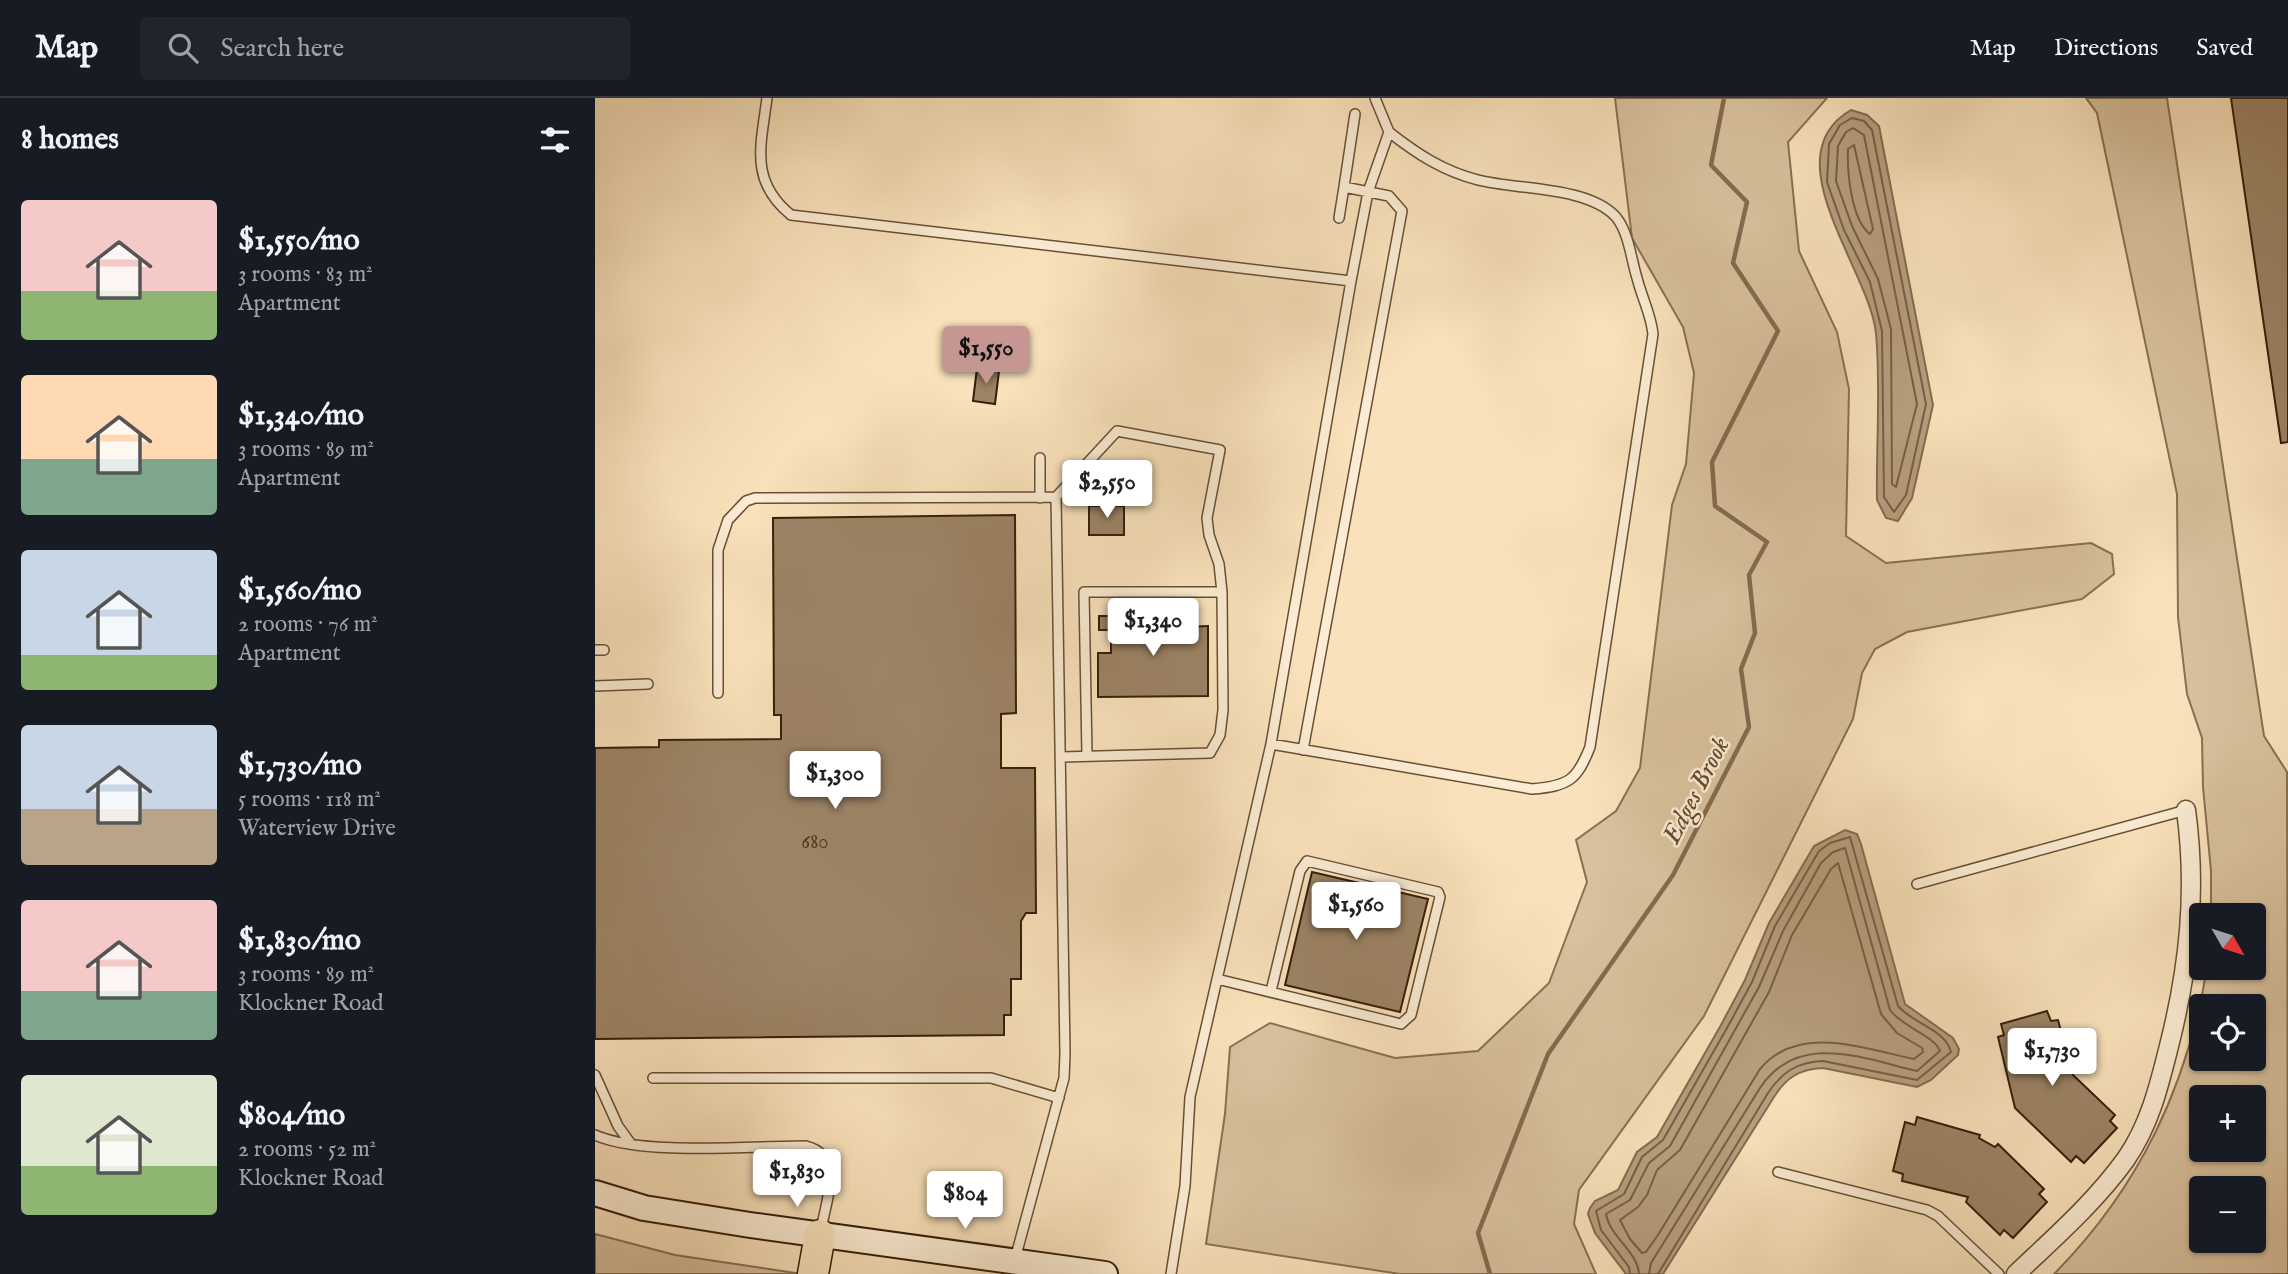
<!DOCTYPE html>
<meta charset="utf-8">
<style>
:root{--surface:#171b24;--page:#20242c;--text:#f1f3f6;--muted:#9ea1a6;--line:#363941;--accent:#c59692}
body{margin:0;font-family:"IM FELL English",serif;background:var(--page);color:var(--text);height:100vh;display:flex;flex-direction:column;font-size:26px;white-space:nowrap}
*{box-sizing:border-box;margin:0}
p{font-size:23px;color:var(--muted)}
.icon{flex:none;width:38px;height:38px;fill:none;stroke:currentColor;stroke-width:2;stroke-linecap:round;stroke-linejoin:round}
.map{position:relative;flex:1;overflow:hidden}
.sheet{display:flex;flex-direction:column;background:var(--surface);width:595px}
.sheet>*{flex:none}
.needle{width:46px;rotate:129deg}
.controls{position:absolute;left:1594px;top:805px;display:grid;gap:14px}
.controls a{display:grid;place-items:center;width:77px;height:77px;border-radius:7px;background:var(--surface);box-shadow:0 2px 5px #0004;font-size:35px}
.price{position:absolute;translate:-50% -60px;padding:0 16px;border-radius:7px;background:#fff;color:#222;font-size:23px;line-height:46px;filter:drop-shadow(0 2px 4px #0008)}
.price::after{content:'';position:absolute;left:50%;top:42px;width:21px;height:16px;margin-left:-10px;background:inherit;clip-path:polygon(0 0,100% 0,50% 100%)}
.price.active{background:var(--accent);color:#111}
ul{padding:0;list-style:none}
li{display:flex;align-items:center;gap:21px;height:175px;padding:0 21px}
li span{display:grid;place-items:center;flex:none;width:196px;height:140px;border-radius:7px;color:#555}
li>.icon{margin-inline-start:auto}
span .icon{width:84px;height:84px;fill:#fffc;stroke-width:1}
li b{font-size:30px}
h2{display:flex;justify-content:space-between;align-items:center;height:84px;padding:0 21px;font-size:30px}
header{display:flex;align-items:center;gap:42px;box-sizing:border-box;height:98px;padding:0 35px;background:var(--surface);border-bottom:2px solid var(--line)}
header strong{font-size:33px}
nav{display:flex;gap:38px;margin-inline-start:auto;font-size:24px}
.search{width:490px;height:63px;background:var(--page);display:flex;align-items:center;gap:18px;box-sizing:border-box;padding:0 24px;border-radius:7px;color:var(--muted);font-size:26px}
main{display:flex;flex:1;min-height:0}
.map>svg:first-child{display:block}
.green{fill:#d8c19d;stroke:#887053;stroke-width:2;fill-rule:evenodd}
.water{fill:#b79f7e;stroke:#846b4f;stroke-width:2}
.lines{fill:none;stroke-linecap:round;stroke-linejoin:round}
.shore{stroke:#775e44;stroke-width:2}
.stream{stroke:#846b4f;stroke-width:4.5}
.building{fill:#9c8466;stroke:#371e09;stroke-width:2}
.service-casing{stroke:#684f36;stroke-width:12}
.minor-casing{stroke:#684f36;stroke-width:21}
.secondary-casing{stroke:#371e09;stroke-width:28}
.trunk-casing{stroke:#371e09;stroke-width:33}
.service{stroke:#fbecd3;stroke-width:9}
.minor{stroke:#fbecd3;stroke-width:18}
.secondary{stroke:#fbecd3;stroke-width:24}
.trunk{stroke:#f9e2bb;stroke-width:30}
.labels{text-anchor:middle;stroke-width:5;stroke-linejoin:round;paint-order:stroke}
.number-label{font-size:21px;fill:#503820}
.water-label{font-size:26px;font-style:italic;fill:#644b32;stroke:#fbecd3}
</style>
<header>
<strong>Map</strong>
<div class="search"><svg class="icon" aria-label="search" viewBox="0 0 24 24"><circle cx="10" cy="10" r="6"/><path d="M15 15l6 6"/></svg>Search here</div>
<nav><a>Map</a><a>Directions</a><a>Saved</a></nav>
</header>
<main>
<section class="sheet">
<h2>8 homes<svg class="icon" aria-label="filters" viewBox="0 0 24 24"><path d="M4 7h16M4 17h16"/><circle cx="9" cy="7" r="2"/><circle cx="15" cy="17" r="2"/></svg></h2>
<ul>
<li><span style="background:linear-gradient(#f6c9c9 65%,#8fb573 0)"><svg class="icon" aria-label="home" viewBox="0 0 24 24"><path d="M3 11l9-7 9 7M6 9v11h12V9"/></svg></span><div><b>$1,550/mo</b><p>3 rooms · 83 m²</p><p>Apartment</p></div></li>
<li><span style="background:linear-gradient(#ffd9b3 60%,#7fa58c 0)"><svg class="icon" aria-label="home" viewBox="0 0 24 24"><path d="M3 11l9-7 9 7M6 9v11h12V9"/></svg></span><div><b>$1,340/mo</b><p>3 rooms · 89 m²</p><p>Apartment</p></div></li>
<li><span style="background:linear-gradient(#c9d6e8 75%,#8fb573 0)"><svg class="icon" aria-label="home" viewBox="0 0 24 24"><path d="M3 11l9-7 9 7M6 9v11h12V9"/></svg></span><div><b>$1,560/mo</b><p>2 rooms · 76 m²</p><p>Apartment</p></div></li>
<li><span style="background:linear-gradient(#c9d6e8 60%,#b9a48a 0)"><svg class="icon" aria-label="home" viewBox="0 0 24 24"><path d="M3 11l9-7 9 7M6 9v11h12V9"/></svg></span><div><b>$1,730/mo</b><p>5 rooms · 118 m²</p><p>Waterview Drive</p></div></li>
<li><span style="background:linear-gradient(#f6c9c9 65%,#7fa58c 0)"><svg class="icon" aria-label="home" viewBox="0 0 24 24"><path d="M3 11l9-7 9 7M6 9v11h12V9"/></svg></span><div><b>$1,830/mo</b><p>3 rooms · 89 m²</p><p>Klockner Road</p></div></li>
<li><span style="background:linear-gradient(#dfe7d0 65%,#8fb573 0)"><svg class="icon" aria-label="home" viewBox="0 0 24 24"><path d="M3 11l9-7 9 7M6 9v11h12V9"/></svg></span><div><b>$804/mo</b><p>2 rooms · 52 m²</p><p>Klockner Road</p></div></li>
</ul>
</section>
<div class="map">
<svg width="1693" height="1176" viewBox="0 0 1693 1176">
<rect width="100%" height="100%" fill="#f9e2bb"/>
<filter id="stains"><feTurbulence type="fractalNoise" baseFrequency=".00286" numOctaves="4"/><feColorMatrix values="0 0 0 0 .2 0 0 0 0 .09 0 0 0 0 .02 0 0 0 .5 -.17"/></filter>
<radialGradient id="worn" r=".72"><stop offset=".6" stop-color="#630" stop-opacity="0"/><stop offset="1" stop-color="#630" stop-opacity=".3"/></radialGradient>
<path class="green" d="M1020,0H1232L1193,44L1204,153L1242,234L1254,291L1251,438L1291,465L1496,445L1517,456L1519,476L1487,501L1312,534L1280,551L1267,575L1258,621L1109,918L984,1092L979,1126L1001,1176H805L611,1146L630,1016L635,949L675,925L800,960L883,953L954,885L992,784L981,742L1021,713L1045,670L1077,407L1091,366L1099,275L1088,229L1037,140Z
M1491,0H1572L1669,638L1692,674L1693,1176H1459C1544,1090 1592,989 1612,870H1659V817H1616V773L1608,689L1607,640L1592,596L1583,519L1582,396L1502,15ZM1606,908H1659V961H1606ZM1606,999H1659V1052H1606ZM1606,1090H1659V1143H1606Z
M0,1136L80,1157L207,1176H0Z"/>
<path class="water" d="M1256,12L1272,17L1284,28L1338,307L1317,400L1303,423L1291,420L1282,402C1281,347 1286,290 1281,235C1274,171 1176,58 1256,12Z
M1250,732L1262,736L1266,746L1310,906L1358,940L1364,951L1363,957L1336,982L1322,989L1228,970C1204,971 1191,980 1179,999L1068,1176H1031L1000,1135L993,1116L995,1110L1000,1103L1023,1092L1042,1054L1062,1039L1126,927L1150,882L1174,825L1219,748Z"/>
<g class="lines">
<path class="shore" d="M1257,20L1269,23L1277,32L1331,306L1311,397L1299,414L1289,399L1287,233L1275,184L1249,132L1232,84L1234,46L1245,27Z
M1258,30L1269,37L1322,306L1301,389L1297,386L1296,231L1283,181L1257,128L1241,83L1243,48L1251,34Z
M1259,47L1278,131L1275,136C1256,122 1252,73 1253,51Z
M1243,765L1286,916L1302,935L1327,950L1328,954L1319,961C1270,951 1203,925 1165,971L1063,1137L1051,1154L1047,1155L1035,1141L1025,1122L1043,1109L1052,1097L1062,1072L1085,1052L1174,894L1197,837L1236,771Z
M1035,1176L1034,1169L1006,1132L1001,1113L1029,1096L1047,1059L1068,1042L1132,930L1157,884L1180,828L1224,753L1235,745L1255,739L1303,908C1318,926 1350,931 1356,954L1322,982L1228,963C1202,964 1187,974 1173,995L1063,1176
M1044,1176C1043,1154 1015,1139 1011,1116L1035,1102L1054,1065L1075,1048L1164,889L1188,833L1226,765L1238,754L1250,750L1295,912C1307,929 1340,938 1345,953L1322,973C1266,960 1203,933 1165,990L1056,1165L1054,1176"/>
<path class="stream" d="M895,1176L883,1135L953,956L1078,777L1154,629L1146,571L1160,535L1154,477L1172,444L1120,408L1117,364L1183,233L1138,165L1152,104L1116,67L1129,0"/>
</g>
<path class="building" d="M1636,0H1693V344L1686,345Z
M382,270L404,273L400,306L378,303Z
M494,408H529V437H494Z
M420,417L421,615L406,616V670H440L441,815H431L426,823V881H416V917H409V937L0,941V650L64,649V642L186,641V617H179L178,420Z
M504,518H585L586,529L613,528V598L503,599V555H516V532H504Z
M717,774L833,801L805,914L690,887Z
M1452,913L1456,923L1463,922L1478,977L1520,1017L1515,1023L1522,1030L1489,1065L1481,1058L1476,1064L1420,1010L1403,939L1409,937L1406,926Z
M1322,1019L1385,1037L1384,1040L1400,1049L1403,1046L1449,1091L1444,1096L1452,1104L1418,1140L1409,1132L1405,1137L1371,1104L1373,1099L1307,1083L1308,1076L1298,1073L1310,1024L1320,1027Z"/>
<g class="lines">
<defs>
<path id="service" d="M172,0C166,47 154,83 196,117L756,183L676,646L595,999L590,1088L576,1176
M780,0L794,34
M749,89L760,16
M445,360V400
M0,552H9
M0,588L53,586
M123,595V452L133,422L151,403L160,400L461,399
M676,646L937,691C974,688 982,682 995,649L1058,236C1056,216 1047,200 1042,180C1036,161 1034,135 1021,119C993,88 922,92 883,82C848,73 822,56 794,34L773,94L756,183
M708,652L807,113L794,98L749,89L744,120
M492,658L489,494H627
M1322,786L1591,712
M622,881L806,926L816,917L845,799L843,794L712,763L705,773L676,893
M0,977L23,1028L36,1046
M58,980H396L464,1000
M0,1037C48,1058 155,1048 211,1048C250,1058 231,1102 226,1132
M1183,1074L1332,1112L1343,1118L1404,1176
M420,1161L469,980L470,956L461,399L522,333L625,352L612,420L614,437L624,466L627,494L628,612L625,637L615,655L467,659"/>
<path id="minor" d="M1421,1176C1460,1139 1500,1104 1531,1061C1555,1026 1564,988 1574,948C1594,869 1602,793 1591,712"/>
<path id="secondary" d="M0,1095L49,1110L155,1127L510,1176"/>
<path id="trunk" d="M218,1176L225,1137"/>
</defs>
<use href="#service" class="service-casing"/>
<use href="#minor" class="minor-casing"/>
<use href="#secondary" class="secondary-casing"/>
<use href="#trunk" class="trunk-casing"/>
<use href="#service" class="service"/>
<use href="#minor" class="minor"/>
<use href="#secondary" class="secondary"/>
<use href="#trunk" class="trunk"/>
</g>
<g class="labels">
<g class="number-label">
<text x="220" y="750">680</text>
</g>
<g class="water-label">
<text transform="translate(1100 692) rotate(-63)" y="9">Edges Brook</text>
</g>
</g>
<rect width="100%" height="100%" filter="url(#stains)"/>
<rect width="100%" height="100%" fill="url(#worn)"/>
</svg>
<div class="controls">
<a><svg class="needle" viewBox="-14 -14 28 28"><path d="M0-13l5 13h-10z" fill="#e53935"/><path d="M0 13l5-13h-10z" fill="#9ea1a6"/></svg></a>
<a><svg class="icon" aria-label="locate" viewBox="0 0 24 24"><circle cx="12" cy="12" r="6"/><path d="M12 2v4M12 18v4M2 12h4M18 12h4"/></svg></a>
<a>+</a>
<a>−</a>
</div>
<b class="price active" style="left:391px;top:288px">$1,550</b>
<b class="price" style="left:512px;top:422px">$2,550</b>
<b class="price" style="left:558px;top:560px">$1,340</b>
<b class="price" style="left:240px;top:713px">$1,300</b>
<b class="price" style="left:761px;top:844px">$1,560</b>
<b class="price" style="left:1457px;top:990px">$1,730</b>
<b class="price" style="left:202px;top:1111px">$1,830</b>
<b class="price" style="left:370px;top:1133px">$804</b>
</div>
</main>
